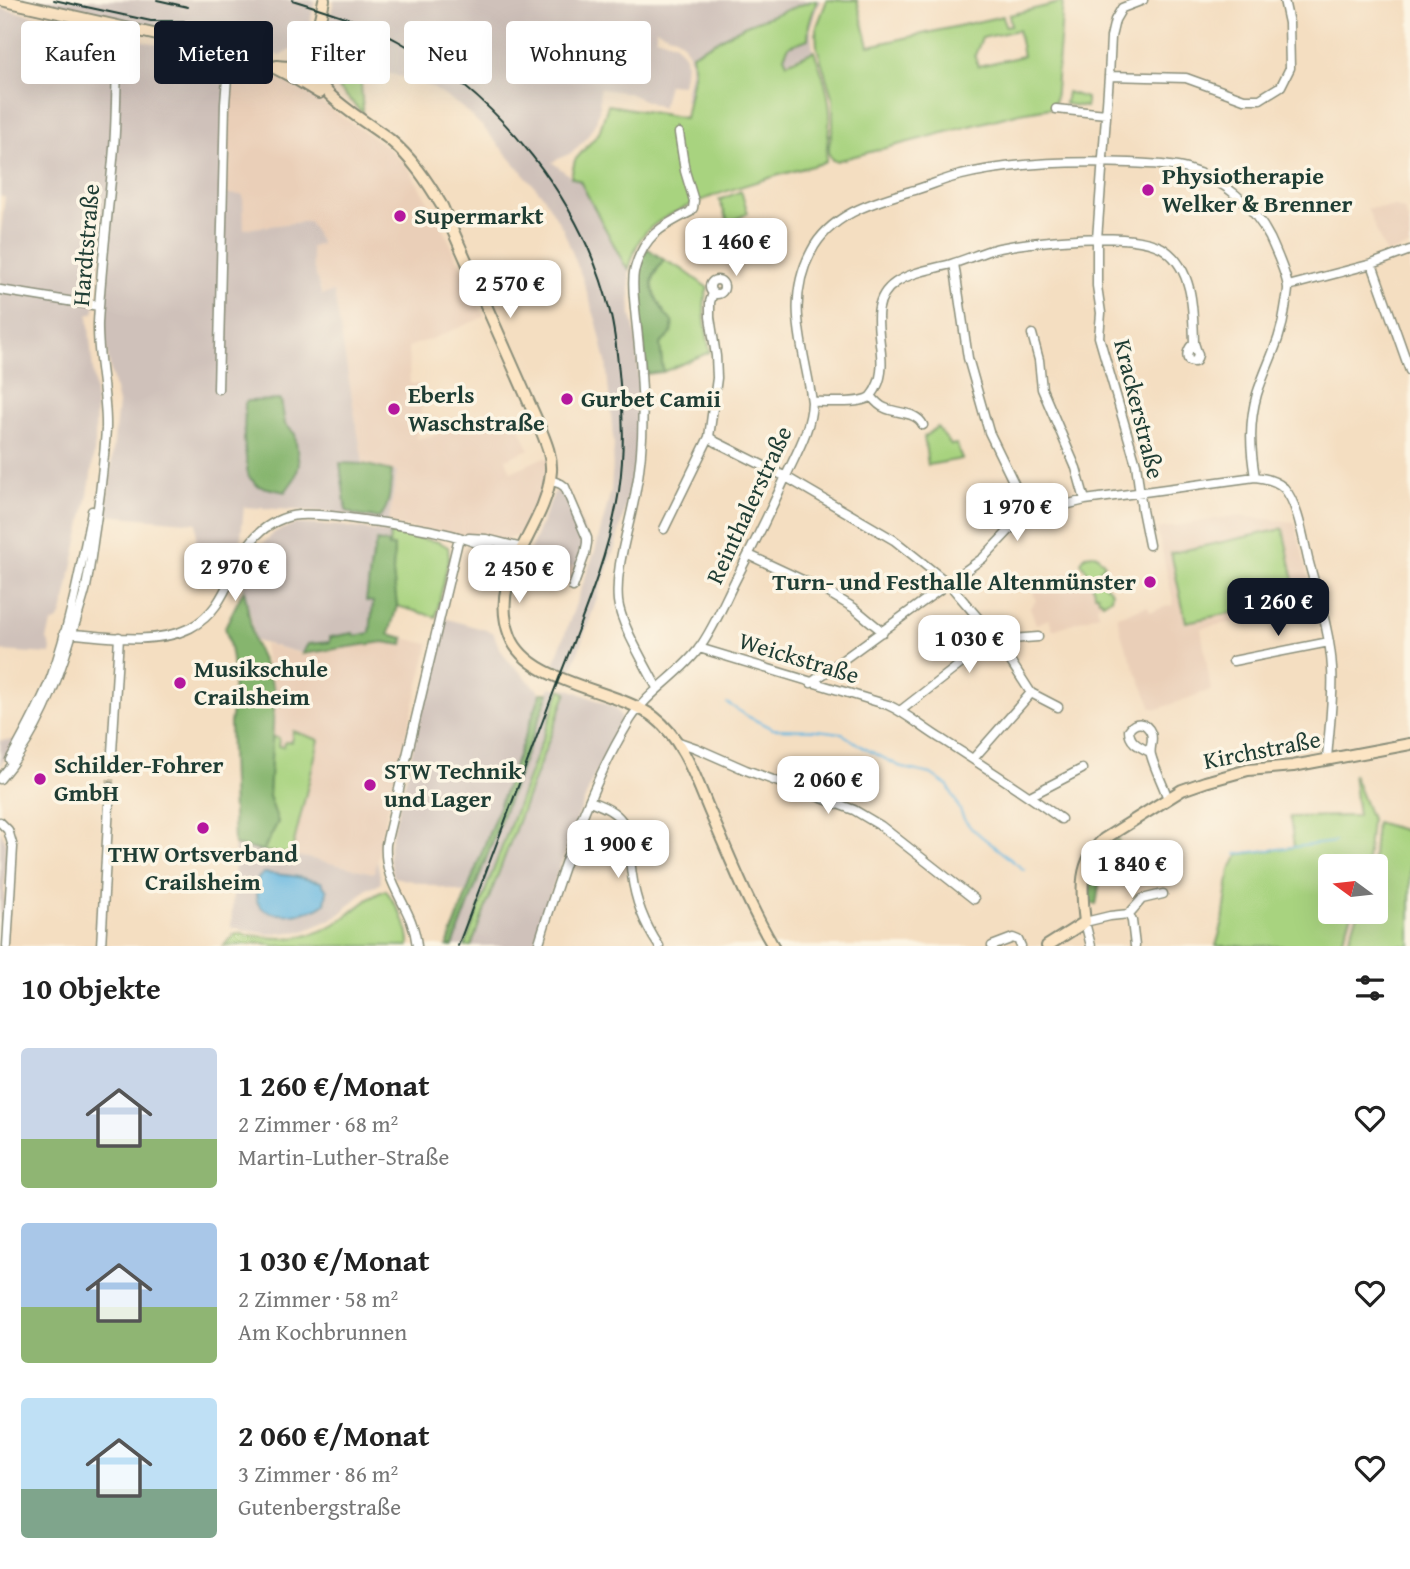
<!DOCTYPE html>
<html lang="de">
<meta charset="utf-8">
<style>
:root{--surface:#fff;--page:#f6f6f6;--text:#222;--muted:#767676;--accent:#111827}
body{margin:0;font-family:"Gentium Book Plus",serif;background:var(--page);color:var(--text);height:100vh;display:flex;flex-direction:column;font-size:26px;white-space:nowrap}
*{box-sizing:border-box;margin:0}
p{font-size:23px;color:var(--muted)}
.icon{flex:none;width:38px;height:38px;fill:none;stroke:currentColor;stroke-width:2;stroke-linecap:round;stroke-linejoin:round}
.map{position:relative;height:946px;overflow:hidden}
.drawer{display:flex;flex-direction:column;background:var(--surface);flex:1}
.drawer>*{flex:none}
.top-card{position:absolute;left:21px;top:21px;width:700px;height:63px;display:flex;gap:14px}
.needle{width:46px;rotate:285deg}
.fabs{position:absolute;left:1318px;top:854px;display:grid;gap:14px}
.fabs a{display:grid;place-items:center;width:70px;height:70px;border-radius:7px;background:var(--surface);box-shadow:0 7px 28px #0002;font-size:35px}
.price{position:absolute;translate:-50% -60px;padding:0 16px;border-radius:14px;background:#fff;color:#222;font-size:23px;line-height:46px;filter:drop-shadow(0 2px 4px #0008)}
.price::after{content:'';position:absolute;left:50%;top:42px;width:21px;height:16px;margin-left:-10px;background:inherit;clip-path:polygon(0 0,100% 0,50% 100%)}
.price.active{background:var(--accent);color:#fff}
ul{padding:0;list-style:none}
li{display:flex;align-items:center;gap:21px;height:175px;padding:0 21px}
li span{display:grid;place-items:center;flex:none;width:196px;height:140px;border-radius:7px;color:#555}
li>.icon{margin-inline-start:auto}
span .icon{width:84px;height:84px;fill:#fffc;stroke-width:1}
li b{font-size:30px}
h2{display:flex;justify-content:space-between;align-items:center;height:84px;padding:0 21px;font-size:30px}
.pill{padding:0 24px;border-radius:7px;background:var(--surface);box-shadow:0 7px 28px #0002;font-size:24px;line-height:63px}
.pill.active{background:var(--accent);color:#fff}
.map>svg:first-child{display:block}
.built{fill:#eacfb8}
.industrial{fill:#cfc1ba}
.green{fill:#a8d37f;stroke:#64885a;stroke-width:2;fill-rule:evenodd}
.forest{fill:#86b56e;stroke:#527951;stroke-width:2}
.water{fill:#66b7e1;stroke:#427a8a;stroke-width:2}
.lines{fill:none;stroke-linecap:round;stroke-linejoin:round}
.stream{stroke:#66b7e1;stroke-width:2}
.street-tunnel{stroke:#c9bea5;stroke-width:8;stroke-dasharray:8 4;stroke-linecap:butt}
.street-casing{stroke:#8a8e7a;stroke-width:11}
.secondary-casing{stroke:#8a8e7a;stroke-width:14}
.street{stroke:#fff;stroke-width:8}
.secondary{stroke:#fce5c4;stroke-width:10}
.rail{stroke:#1f3d34;stroke-width:2}
.poi-dot{fill:#b5179e;stroke:#fcf5e5;stroke-width:2.5}
.labels{text-anchor:middle;stroke-width:7;stroke-linejoin:round;paint-order:stroke}
.poi-label{font-size:24px;font-weight:bold;fill:#1f3d34;stroke:#fcf5e5;text-anchor:start}
.street-label{font-size:24px;fill:#1f3d34;stroke:#fcf5e5}
</style>
<div class="map">
<svg width="1410" height="946" viewBox="0 0 1410 946">
<rect width="100%" height="100%" fill="#fcf5e5"/>
<filter id="ink" filterUnits="userSpaceOnUse"><feTurbulence type="fractalNoise" baseFrequency=".0143" numOctaves="2"/><feDisplacementMap in="SourceGraphic" scale="14" xChannelSelector="R" yChannelSelector="G"/><feConvolveMatrix kernelMatrix="1 2 1 2 8 2 1 2 1" color-interpolation-filters="sRGB"/></filter>
<filter id="wash" filterUnits="userSpaceOnUse"><feTurbulence type="fractalNoise" baseFrequency=".00686" numOctaves="4" result="noise"/><feDisplacementMap in="SourceGraphic" scale="28" xChannelSelector="R" yChannelSelector="G"/><feGaussianBlur stdDeviation="1.57" result="paint"/><feColorMatrix in="noise" values="0 0 0 0 0 0 0 0 0 0 0 0 0 0 0 0 0 1.4 0 .05"/><feComposite in="paint" operator="in"/></filter>
<g filter="url(#wash)">
<rect width="100%" height="100%" fill="#f4dec1"/>
<path class="built" d="M231,61L250,64L275,74L290,82L386,146L407,166L441,223L484,317L434,338L408,347L410,384H418L422,403L416,439L467,427L468,430L495,424L494,423L498,424L512,420L514,424L518,423L529,449L506,459L511,472L542,458L551,459V469L530,533L524,530L516,536L509,538L507,544L388,524L397,473L363,464L334,293L323,296L313,266L311,247L321,243L308,221L243,229L223,194Z
M1396,207L1404,210L1410,225V246L1386,254L1367,208Z
M1234,516L1295,522L1315,607L1201,628L1211,690L1158,709L1152,708L1123,640L1117,616L1148,606L1150,612L1174,604L1157,529Z
M527,557L580,568L573,587L519,575Z
M1067,573L1093,574L1095,580L1091,582L1095,594L1098,593L1103,603L1097,606L1099,614L1053,630L1049,619L1036,624L1030,607L1036,601L1031,586Z
M404,638L429,644L382,832L375,873L308,858L263,851L269,796L275,691L268,673L264,644L302,654L383,642L402,645Z"/>
<path class="industrial" d="M27,0H315L310,23L302,39L297,46L281,56Z
M334,0H821L815,13L811,29L813,51L684,101L691,66L689,54L684,44L675,37L656,29V37L674,43L680,49L685,56L686,63L682,85L668,84L662,108L628,93L599,88L600,105L596,122L585,140L571,153L552,162L571,177L580,181L624,264L629,269L631,315L636,336L639,380L638,446L628,498L615,547L570,675L554,664L596,548L611,491L614,446L606,362L597,323L582,277L563,229L544,197L482,126L460,106L433,88L419,82L392,74L360,67L325,64L324,50L326,35Z
M0,8L231,61L223,194L243,195L244,229L309,221L321,244L311,247L313,266L322,295L334,292L363,463L397,472L388,524L329,512L244,507L240,546L216,544L214,551L195,550L197,523L106,515L118,403L103,336L102,306L109,200H105L94,313L88,315L96,403L95,444L92,469L88,495L62,614L59,619L51,624L47,639L51,648L50,654L0,651V237L5,197L0,196Z
M556,491L564,494L568,492L587,538L580,568L527,557L554,493Z
M296,524L342,526L390,533L388,543L377,541L366,601L373,602L370,634L330,638L331,642L309,644L301,653L255,641L251,617L242,581L258,548L275,532Z
M444,618L493,632L499,647L507,659L541,693L466,893L394,877L389,858L390,844Z
M550,687L561,689L465,946H453Z
M564,687L616,708L621,717L620,725L594,776L567,845L533,946H471L567,692Z
M0,740H17L0,766Z
M0,829L6,844L2,946H0Z
M234,845L308,858L374,873L377,860L381,882L377,886L369,887L340,914L328,921L304,931L269,934L231,927L235,860Z"/>
<path class="green" d="M814,0H817L809,24L808,39L789,46L784,56L787,63L814,51C822,73 830,93 830,117C829,132 826,147 826,162C785,174 663,203 641,238C635,247 632,259 629,269L624,264L580,181L571,177L575,160L599,133L608,105L685,118L694,71L692,54L746,25Z
M827,0H857L869,46L1003,16L1005,26L1011,25L1009,15L1063,2L1055,103L1050,108L1020,113L836,161L832,160L829,154V146L833,126V100L817,47L816,29ZM1018,30L1023,56L978,66L975,55L982,38Z
M340,65L360,67L363,114L332,81L323,66Z
M1067,92L1086,98V107L1065,104Z
M741,191L748,213L729,223L719,200Z
M664,260L682,269L708,288C700,307 707,332 710,352L663,372L660,344L666,316C653,292 645,284 664,260Z
M937,427L951,445L956,444L962,459L928,465L924,437Z
M1283,529L1298,599L1186,622L1171,553Z
M390,533L439,542L448,547L449,557L436,617L397,606L393,573L394,547H389Z
M1093,554L1097,555L1105,564C1090,578 1104,582 1112,592L1111,598L1103,603L1101,599H1099L1098,594H1095L1091,582L1095,580L1093,574L1088,573L1081,562L1086,555Z
M561,689L567,692L471,946H465Z
M293,731L319,740L291,855L263,851L278,822L269,796L272,737L279,738L278,746L283,747L285,742H291Z
M1353,774L1371,819L1368,853L1366,866H1330V912H1353L1340,946H1216L1223,922L1230,870L1239,854L1294,847L1290,817L1358,816Z
M1376,822L1410,832V946H1346L1359,912H1376V866H1372Z
M386,890C397,907 410,925 409,946H274L264,943L223,946L236,933C277,940 309,944 345,917C359,907 369,896 386,890Z"/>
<path class="forest" d="M647,248L664,260C651,276 648,283 658,302C663,310 665,316 672,321C674,334 670,336 660,344L663,372L647,374L636,285L638,267Z
M281,400L285,424L295,434L299,465L295,478L285,492L258,486L248,476L244,439L245,403L248,401Z
M340,463L363,464L392,471C390,486 391,507 379,518C369,517 354,517 346,510Z
M377,541L388,543L389,547L394,546L393,573L397,606L389,634L404,638L403,645L383,642L302,654L308,644L330,642V637L354,633L355,636L370,633L373,602L366,601L371,562Z
M244,589L254,642L275,691L269,796L278,822L263,851L234,845L230,723C236,690 235,660 225,627Z
M541,693H549L453,946H447Z
M1117,838L1119,842L1108,852C1107,858 1104,862 1102,868C1099,877 1099,893 1096,904H1089C1089,889 1090,866 1099,853C1104,847 1112,843 1117,838Z"/>
<path class="water" d="M264,873L293,876L321,882L327,891L325,903C312,915 265,922 257,901C255,894 257,884 258,878Z"/>
<g class="lines">
<path class="stream" d="M727,703L749,717L773,729L817,730L841,733L864,748L903,768L931,774L948,786L955,799L964,819L971,828L1024,870
M1236,854L1335,842"/>
</g>
</g>
<g filter="url(#ink)">
<g class="lines">
<path class="street-tunnel" d="M110,787L111,769"/>
<defs>
<path id="street" d="M1143,0L1122,8L1115,20L1111,37L1109,76L1097,239V286L1101,313L1099,337L1136,464L1142,510L1149,545
M1109,76L1186,78L1244,99H1260L1281,86L1290,68L1289,23L1284,0
M1056,109L1106,114
M954,263L968,358L989,432L1029,514
M1372,264L1410,371
M710 287a7 7 0 1 1 14 0a7 7 0 1 1-14 0Z
M1288,286L1372,264L1410,250
M0,290L99,306
M1032,334L1039,360L1042,389L1076,468L1085,500
M1194,343L1198,355L1196,361L1194,362L1189,361C1185,355 1189,347 1194,343Z
M218,389L225,104L229,51
M871,396C875,401 879,406 885,408C898,414 916,411 923,425
M812,402C826,401 858,405 870,397C871,396 876,389 876,388C894,356 859,308 895,283C911,272 933,269 951,264C965,260 978,254 991,250C1026,241 1136,229 1165,250C1194,271 1193,311 1194,343
M709,437L716,442L786,477L894,540L949,584L997,640L1031,693L1058,707
M550,480L561,484L565,487L587,538V543L585,554L573,587
M664,529L709,437L717,378L716,356L710,317V302L713,293
M469,538L486,539L522,548
M749,555L824,590L854,608L883,632
M64,633C103,636 154,646 190,628C230,607 229,564 257,535C268,524 284,516 299,515C320,514 343,517 363,520C406,526 452,531 492,549C500,552 508,557 516,561
M699,648L888,705C908,714 924,729 943,740C983,766 1023,791 1061,819
M1233,661L1329,642
M811,683L983,558L1018,521L1029,514L1085,500L1255,477C1265,478 1276,480 1284,488C1298,504 1303,538 1308,559C1317,594 1330,631 1332,668C1334,698 1329,729 1327,759
M657,688C646,666 620,623 618,601C615,566 629,529 635,495C643,456 644,413 641,373C640,352 637,330 635,309C634,297 632,284 634,272C643,236 660,227 690,212L693,208L694,201L685,171L679,133
M900,711L976,652L997,640L1038,637
M676,741L696,748L746,770L854,810L881,826L974,899
M1150,752C1140,747 1129,743 1129,730C1135,721 1146,721 1151,733C1154,740 1149,748 1151,755C1155,770 1163,784 1168,799
M973,759L1031,693
M10,760C25,733 40,706 51,678C70,625 81,566 92,511
M111,769L119,637
M0,779C37,735 56,687 72,633C77,617 82,603 86,587C90,568 92,548 95,529C100,496 104,463 106,429C107,393 97,359 98,323C101,265 109,207 114,148C117,108 116,67 118,26
M1030,796L1082,769
M590,801C602,806 614,810 622,821C631,836 629,858 632,875C635,899 645,925 659,946
M0,822L8,830L13,847L7,946
M1129,914L1142,899L1163,894
M101,946L110,787
M417,946C413,905 383,887 386,844L459,537
M538,946C562,869 588,789 630,720C649,690 680,675 700,647C715,626 725,600 737,577C754,544 771,510 786,476C797,452 811,429 812,402C805,350 784,303 811,252C830,214 874,202 911,191C927,187 941,180 957,176C1011,162 1073,161 1130,163C1149,164 1169,164 1187,169C1224,179 1253,205 1270,238C1275,249 1287,276 1288,288C1288,294 1286,302 1285,309C1281,341 1267,363 1257,394C1249,422 1250,448 1255,477
M992,946L1013,938L1018,940L1021,946
M1091,946L1085,922L1110,916L1129,914L1132,921L1135,946"/>
<path id="secondary" d="M1,0L229,51L256,58L294,78L319,93
M305,58C313,70 318,83 329,94C346,111 369,124 389,139C412,158 427,181 442,206L539,425C545,440 552,455 551,471C547,530 486,573 510,636C528,684 616,689 654,717C683,739 696,779 710,812C730,857 748,904 773,946
M305,58C302,70 305,77 313,87
M277,66C283,67 289,67 294,66C314,59 320,18 324,0
M1047,946L1085,922C1081,890 1078,862 1104,839L1182,790L1205,782L1248,770L1293,766L1410,744"/>
</defs>
<use href="#street" class="street-casing"/>
<use href="#secondary" class="secondary-casing"/>
<use href="#street" class="street"/>
<use href="#secondary" class="secondary"/>
<path class="rail" d="M54,0L151,21H184
M157,0L188,7
M292,0C328,11 364,22 398,41C500,97 584,201 611,316C616,338 618,361 620,384C624,420 624,455 619,491C608,560 579,626 554,691C522,776 490,861 458,946"/>
</g>
</g>
<g class="poi-dot">
<circle cx="1148" cy="190" r="7"/>
<circle cx="400" cy="216" r="7"/>
<circle cx="567" cy="399" r="7"/>
<circle cx="394" cy="409" r="7"/>
<circle cx="1150" cy="582" r="7"/>
<circle cx="180" cy="683" r="7"/>
<circle cx="40" cy="779" r="7"/>
<circle cx="370" cy="785" r="7"/>
<circle cx="203" cy="828" r="7"/>
</g>
<g class="labels">
<g class="poi-label">
<text x="1162" y="184">Physiotherapie<tspan x="1162" dy="28">Welker &amp; Brenner</tspan></text>
<text x="414" y="224">Supermarkt</text>
<text x="408" y="403">Eberls<tspan x="408" dy="28">Waschstraße</tspan></text>
<text x="581" y="407">Gurbet Camii</text>
<text x="1136" y="590" text-anchor="end">Turn- und Festhalle Altenmünster</text>
<text x="194" y="677">Musikschule<tspan x="194" dy="28">Crailsheim</tspan></text>
<text x="54" y="773">Schilder-Fohrer<tspan x="54" dy="28">GmbH</tspan></text>
<text x="384" y="779">STW Technik<tspan x="384" dy="28">und Lager</tspan></text>
<text x="203" y="862" text-anchor="middle">THW Ortsverband<tspan x="203" dy="28">Crailsheim</tspan></text>
</g>
<g class="street-label">
<text transform="translate(86 245) rotate(-85)" y="8">Hardtstraße</text>
<text transform="translate(1139 409) rotate(76)" y="8">Krackerstraße</text>
<text transform="translate(749 505) rotate(-65)" y="8">Reinthalerstraße</text>
<text transform="translate(799 658) rotate(17)" y="8">Weickstraße</text>
<text transform="translate(1262 750) rotate(-11)" y="8">Kirchstraße</text>
</g>
</g>
</svg>
<div class="fabs">
<a><svg class="needle" viewBox="-14 -14 28 28"><path d="M0-13l5 13h-10z" fill="#e53935"/><path d="M0 13l5-13h-10z" fill="#767676"/></svg></a>
</div>
<b class="price" style="left:736px;top:278px">1 460 €</b>
<b class="price" style="left:510px;top:320px">2 570 €</b>
<b class="price" style="left:1017px;top:543px">1 970 €</b>
<b class="price" style="left:235px;top:603px">2 970 €</b>
<b class="price" style="left:519px;top:605px">2 450 €</b>
<b class="price active" style="left:1278px;top:638px">1 260 €</b>
<b class="price" style="left:969px;top:675px">1 030 €</b>
<b class="price" style="left:828px;top:816px">2 060 €</b>
<b class="price" style="left:618px;top:880px">1 900 €</b>
<b class="price" style="left:1132px;top:900px">1 840 €</b>
<div class="top-card">
<a class="pill">Kaufen</a>
<a class="pill active">Mieten</a>
<a class="pill">Filter</a>
<a class="pill">Neu</a>
<a class="pill">Wohnung</a>
</div>
</div>
<section class="drawer">
<h2>10 Objekte<svg class="icon" aria-label="filters" viewBox="0 0 24 24"><path d="M4 7h16M4 17h16"/><circle cx="9" cy="7" r="2"/><circle cx="15" cy="17" r="2"/></svg></h2>
<ul>
<li><span style="background:linear-gradient(#c9d6e8 65%,#8fb573 0)"><svg class="icon" aria-label="home" viewBox="0 0 24 24"><path d="M3 11l9-7 9 7M6 9v11h12V9"/></svg></span><div><b>1 260 €/Monat</b><p>2 Zimmer · 68 m²</p><p>Martin-Luther-Straße</p></div><svg class="icon" aria-label="heart" viewBox="0 0 24 24"><path d="M12 20l-8-8c-3-5 5-10 8-4 3-6 11-1 8 4z"/></svg></li>
<li><span style="background:linear-gradient(#a9c7e8 60%,#8fb573 0)"><svg class="icon" aria-label="home" viewBox="0 0 24 24"><path d="M3 11l9-7 9 7M6 9v11h12V9"/></svg></span><div><b>1 030 €/Monat</b><p>2 Zimmer · 58 m²</p><p>Am Kochbrunnen</p></div><svg class="icon" aria-label="heart" viewBox="0 0 24 24"><path d="M12 20l-8-8c-3-5 5-10 8-4 3-6 11-1 8 4z"/></svg></li>
<li><span style="background:linear-gradient(#bfe0f5 65%,#7fa58c 0)"><svg class="icon" aria-label="home" viewBox="0 0 24 24"><path d="M3 11l9-7 9 7M6 9v11h12V9"/></svg></span><div><b>2 060 €/Monat</b><p>3 Zimmer · 86 m²</p><p>Gutenbergstraße</p></div><svg class="icon" aria-label="heart" viewBox="0 0 24 24"><path d="M12 20l-8-8c-3-5 5-10 8-4 3-6 11-1 8 4z"/></svg></li>
</ul>
</section>
